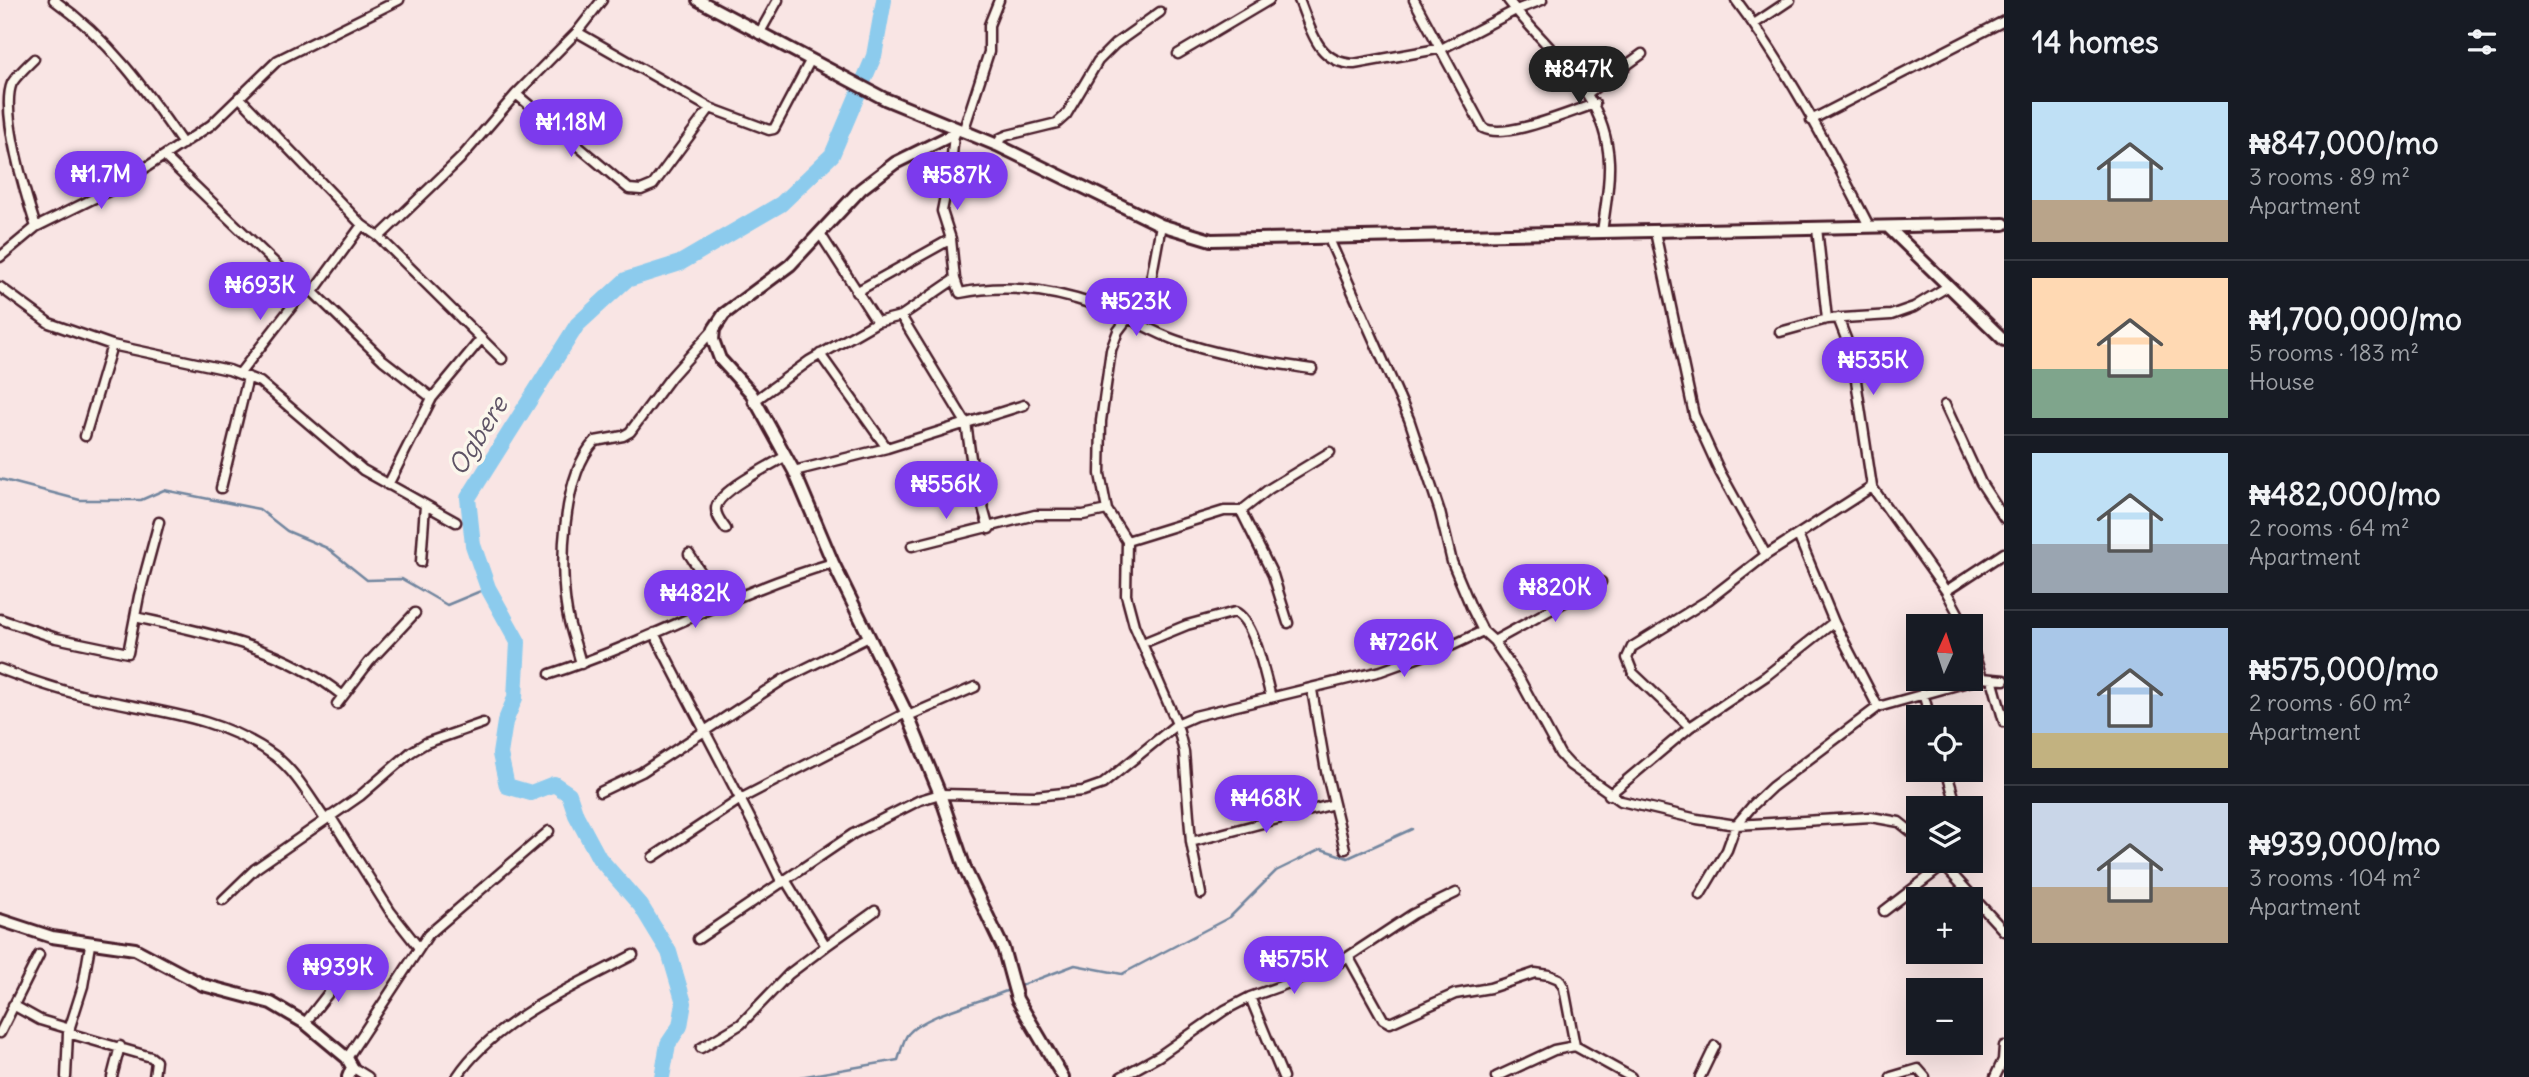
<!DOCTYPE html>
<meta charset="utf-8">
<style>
:root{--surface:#171b24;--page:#242831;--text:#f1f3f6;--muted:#9ea1a6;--line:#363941;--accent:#7c3aed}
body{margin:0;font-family:Delius,sans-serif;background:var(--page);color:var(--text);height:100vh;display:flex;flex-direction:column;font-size:26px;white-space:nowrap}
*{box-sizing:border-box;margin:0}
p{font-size:23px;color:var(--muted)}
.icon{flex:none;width:38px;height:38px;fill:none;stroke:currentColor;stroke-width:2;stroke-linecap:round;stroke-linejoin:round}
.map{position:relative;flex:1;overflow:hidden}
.sheet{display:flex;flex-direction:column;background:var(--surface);width:525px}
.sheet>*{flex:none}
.needle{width:46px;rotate:3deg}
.controls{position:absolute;left:1906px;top:614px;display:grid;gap:14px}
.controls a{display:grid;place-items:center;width:77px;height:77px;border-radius:0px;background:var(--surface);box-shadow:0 7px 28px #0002;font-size:35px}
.price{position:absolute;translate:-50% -60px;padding:0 16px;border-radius:24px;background:var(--accent);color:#fff;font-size:23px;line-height:46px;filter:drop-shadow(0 2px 4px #0008)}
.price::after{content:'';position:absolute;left:50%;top:42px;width:21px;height:16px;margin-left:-10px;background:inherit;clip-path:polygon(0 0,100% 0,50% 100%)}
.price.on{background:#222;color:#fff}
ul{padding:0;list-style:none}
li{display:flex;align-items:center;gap:21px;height:175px;padding:0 28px}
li+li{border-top:2px solid var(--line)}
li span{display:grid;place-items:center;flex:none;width:196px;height:140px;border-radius:0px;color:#555}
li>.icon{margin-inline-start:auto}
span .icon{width:84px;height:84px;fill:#fffc;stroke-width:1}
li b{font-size:30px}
h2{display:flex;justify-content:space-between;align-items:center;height:84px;padding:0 28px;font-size:30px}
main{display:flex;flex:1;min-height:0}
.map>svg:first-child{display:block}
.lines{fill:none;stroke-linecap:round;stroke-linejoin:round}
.stream{stroke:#72869f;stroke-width:2.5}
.river{stroke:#8ccbed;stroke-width:16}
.street-casing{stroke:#4a1f2b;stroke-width:13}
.secondary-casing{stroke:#4a1f2b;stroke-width:16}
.street{stroke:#fbf7ec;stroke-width:8}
.secondary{stroke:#fbf7ec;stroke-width:10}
.labels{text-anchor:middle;stroke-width:7;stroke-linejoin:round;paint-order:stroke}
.water-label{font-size:26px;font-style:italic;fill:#5e5365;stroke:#fbf7ec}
</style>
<main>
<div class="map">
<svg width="2004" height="1077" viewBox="0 0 2004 1077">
<rect width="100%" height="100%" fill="#f9e5e4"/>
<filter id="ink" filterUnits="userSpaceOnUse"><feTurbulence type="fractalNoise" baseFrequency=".0143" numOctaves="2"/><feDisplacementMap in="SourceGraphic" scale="14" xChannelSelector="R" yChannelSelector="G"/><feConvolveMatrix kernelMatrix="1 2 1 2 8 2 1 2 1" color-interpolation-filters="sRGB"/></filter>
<g filter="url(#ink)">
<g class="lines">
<path class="stream" d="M0,479L80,500H141L164,490L259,509L287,531L327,548L367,580L402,579L447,605L488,588
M1017,987L1075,965L1122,974L1230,917L1276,871L1321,849L1348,858L1412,829
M800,1077L898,1060C901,1052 903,1039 908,1034C925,1014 985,1001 1011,989"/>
<path class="river" d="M662,1077L668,1044L680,1026L684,1003L669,952L641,906L599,858L576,815L569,794L554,784L531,793L507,786L500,754L505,722L515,698L518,642L488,588L473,545L468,498L577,325L626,280L680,263L781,204L832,155L874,56L884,0"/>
<defs>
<path id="street" d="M54,0C109,39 145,89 183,144
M1299,0C1311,29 1317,63 1354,64L1443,48L1516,10L1542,0
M1414,0L1483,128C1506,140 1569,112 1595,104
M1508,0C1548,52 1606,91 1609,162C1610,186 1605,209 1602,232
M1736,0C1788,69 1830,150 1869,226
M1754,24L1790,0
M577,32L710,108L769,130L774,129L810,61
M759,34L778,0
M1178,54L1269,0
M34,59C27,66 18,74 12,83C0,111 26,196 36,227
M1588,93L1642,54
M516,94L629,189L641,190L653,185L710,108
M239,97L362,225L379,237L502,359
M1811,120L2004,21
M963,132L989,52V25L999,0
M954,134L951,166L942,211L951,239L955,279L960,293C1014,282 1065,292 1117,313C1136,321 1155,333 1175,340C1219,356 1266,362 1312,369
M997,145L1001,138L1008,135L1057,123L1066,115L1098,61L1115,44L1160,12
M165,157L304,291L313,292L383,360L432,398
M1161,225L1149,290L1118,331L1111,350L1101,421L1100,474L1107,510L1127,541L1126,595L1134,625L1177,724L1184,752L1191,842L1201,894
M1817,228L1827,319
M1655,232L1694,415L1720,472L1766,555
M821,235L877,322
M379,237L460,159L516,94L577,32L602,0
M1329,239L1409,419L1440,512L1452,562L1471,607L1483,631L1494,641L1520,680L1560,754L1570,765L1621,801L1697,819L1736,825L1871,817L1899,822L1918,837
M0,257L36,227L113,189L211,125L278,60L399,0
M0,287L49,323L112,345L229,370L260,382L363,470L456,522
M313,292L362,225
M856,292L951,239
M901,316L966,423L973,472L989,529
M1838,318L1852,354L1872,487L1946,591L1965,626
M1780,332L1827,319L1891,315L1914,307L1947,287
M820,354L887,448
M240,373L304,291
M753,402L809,361L877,322L901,316L955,279
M1945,405L1981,483L2004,518
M85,436L112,345
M794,471L887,448L1024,405
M388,485L432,398L481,339
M221,488L248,377
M1241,511L1273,575L1288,623
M726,529C722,523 716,517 716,509C716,492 771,465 786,456
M1798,535L1834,622L1878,707
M1127,541L1224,511H1241L1269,489L1330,452
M912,546L1035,515H1083L1107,510
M689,554L721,603
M421,562L425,505
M1946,591L2004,553
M135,617C208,633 283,647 343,696
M0,619L56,638L128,653L139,596L159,522
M654,633C696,717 742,798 782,883
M1494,641L1601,582
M1970,641L1982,678
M1143,643L1187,625L1235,612C1255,621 1265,677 1271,697
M581,664C577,647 570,630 567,612C559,567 562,476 595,441L623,436L630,432L671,377L714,329
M0,669C32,681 64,692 98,699C160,712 222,717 275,756C296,772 310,798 325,819
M550,674C647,643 735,591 833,563
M1992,679L2004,722
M1312,690L1326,771L1345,849
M1923,693L1930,718
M337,704L369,662L415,613
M908,716L975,687
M1690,727L1633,673L1627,658L1632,647L1708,600L1766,555L1872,487
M1946,770L1957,807
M600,792L642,772L784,679L869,637
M1609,795L1690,727L1766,676L1834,622
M330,816L390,911L419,948
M1191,842L1334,804
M653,857L742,798L906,713
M1940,861L2004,931
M1700,895L1727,850L1736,825L1753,805L1772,787L1878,707L1982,678L2004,680
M223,900L255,869L360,796L411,752L426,743L483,723
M1884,911L1944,865
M698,939L853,834L920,800L940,794L1035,796L1083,791L1103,784L1177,724L1195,716L1381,671L1451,646L1483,631
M826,946L875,911
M1349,958L1383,1019L1390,1023L1455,994L1490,988L1535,973L1549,975L1559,979L1564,988L1575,1046
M1250,997L1283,1077
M13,1005L40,1020L70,1029
M305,1023L348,968
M0,1033L39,955
M68,1033L151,1057L156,1061L154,1077
M701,1048L741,1024L789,974L826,946L786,881
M347,1058L428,935L549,831
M352,1067L368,1077
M66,1077L68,1033L83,986L90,945
M112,1077L120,1046
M457,1077C493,1021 576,985 633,955
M1121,1077L1159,1056L1225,1010L1250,997L1331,968L1413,914L1456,893
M1496,1077L1554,1050L1575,1046L1631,1077
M1700,1077L1715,1046
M1891,1077L1918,1069L1925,1077
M1995,1077L2003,1060L2004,1046"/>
<path id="secondary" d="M698,0L885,99L997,145L1161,225L1211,240L2004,224
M955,129L954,134L895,163L861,189L790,265L724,314L714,329L713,340L720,359L751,393L794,471L833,563L908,716L940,794L966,871L1003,948L1017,999L1063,1077
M1888,227L2004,340
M0,920L52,937L135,949L203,985L271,1003L305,1023L347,1058L352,1067L348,1077"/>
</defs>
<use href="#street" class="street-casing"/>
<use href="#secondary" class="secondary-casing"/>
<use href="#street" class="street"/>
<use href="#secondary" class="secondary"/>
</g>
</g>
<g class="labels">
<g class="water-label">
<text transform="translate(478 436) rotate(-58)" y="9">Ogbere</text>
</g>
</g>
</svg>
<div class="controls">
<a><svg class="needle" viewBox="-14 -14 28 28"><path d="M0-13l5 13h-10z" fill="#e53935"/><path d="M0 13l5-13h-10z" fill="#9ea1a6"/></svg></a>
<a><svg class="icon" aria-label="locate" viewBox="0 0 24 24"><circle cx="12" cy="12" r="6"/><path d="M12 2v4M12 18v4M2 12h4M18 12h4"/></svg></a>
<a><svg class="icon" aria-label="layers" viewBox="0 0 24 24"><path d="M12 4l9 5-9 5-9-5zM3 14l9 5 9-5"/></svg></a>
<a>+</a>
<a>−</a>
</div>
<b class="price on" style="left:1579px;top:106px">₦847K</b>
<b class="price" style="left:571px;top:159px">₦1.18M</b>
<b class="price" style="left:101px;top:211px">₦1.7M</b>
<b class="price" style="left:957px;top:212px">₦587K</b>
<b class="price" style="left:260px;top:322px">₦693K</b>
<b class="price" style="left:1136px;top:338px">₦523K</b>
<b class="price" style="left:1873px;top:397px">₦535K</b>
<b class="price" style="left:946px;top:521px">₦556K</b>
<b class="price" style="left:1555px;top:624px">₦820K</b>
<b class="price" style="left:695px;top:630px">₦482K</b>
<b class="price" style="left:1404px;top:679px">₦726K</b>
<b class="price" style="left:1266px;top:835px">₦468K</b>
<b class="price" style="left:1294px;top:996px">₦575K</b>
<b class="price" style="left:338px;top:1004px">₦939K</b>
</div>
<section class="sheet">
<h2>14 homes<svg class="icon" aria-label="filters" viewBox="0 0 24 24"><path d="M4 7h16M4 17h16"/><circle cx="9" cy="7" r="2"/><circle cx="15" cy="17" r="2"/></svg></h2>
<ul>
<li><span style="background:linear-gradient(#bfe0f5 70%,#b9a48a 0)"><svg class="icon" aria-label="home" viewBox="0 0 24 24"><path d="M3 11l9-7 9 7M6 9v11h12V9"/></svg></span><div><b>₦847,000/mo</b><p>3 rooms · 89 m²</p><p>Apartment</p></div></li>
<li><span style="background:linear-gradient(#ffd9b3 65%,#7fa58c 0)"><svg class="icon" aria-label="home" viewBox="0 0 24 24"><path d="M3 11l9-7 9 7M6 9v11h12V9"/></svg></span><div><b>₦1,700,000/mo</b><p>5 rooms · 183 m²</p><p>House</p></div></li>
<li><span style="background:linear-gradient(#bfe0f5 65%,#9aa5b1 0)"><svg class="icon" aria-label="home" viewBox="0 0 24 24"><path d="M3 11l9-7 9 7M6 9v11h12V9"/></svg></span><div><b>₦482,000/mo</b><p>2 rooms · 64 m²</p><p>Apartment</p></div></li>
<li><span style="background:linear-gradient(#a9c7e8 75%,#c2b280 0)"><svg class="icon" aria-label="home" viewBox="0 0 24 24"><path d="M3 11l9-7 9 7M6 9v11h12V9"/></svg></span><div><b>₦575,000/mo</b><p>2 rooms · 60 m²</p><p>Apartment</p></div></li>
<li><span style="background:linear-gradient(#c9d6e8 60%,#b9a48a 0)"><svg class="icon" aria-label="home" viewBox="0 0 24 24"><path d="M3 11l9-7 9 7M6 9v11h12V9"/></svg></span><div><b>₦939,000/mo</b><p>3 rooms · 104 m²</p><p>Apartment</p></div></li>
</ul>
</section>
</main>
